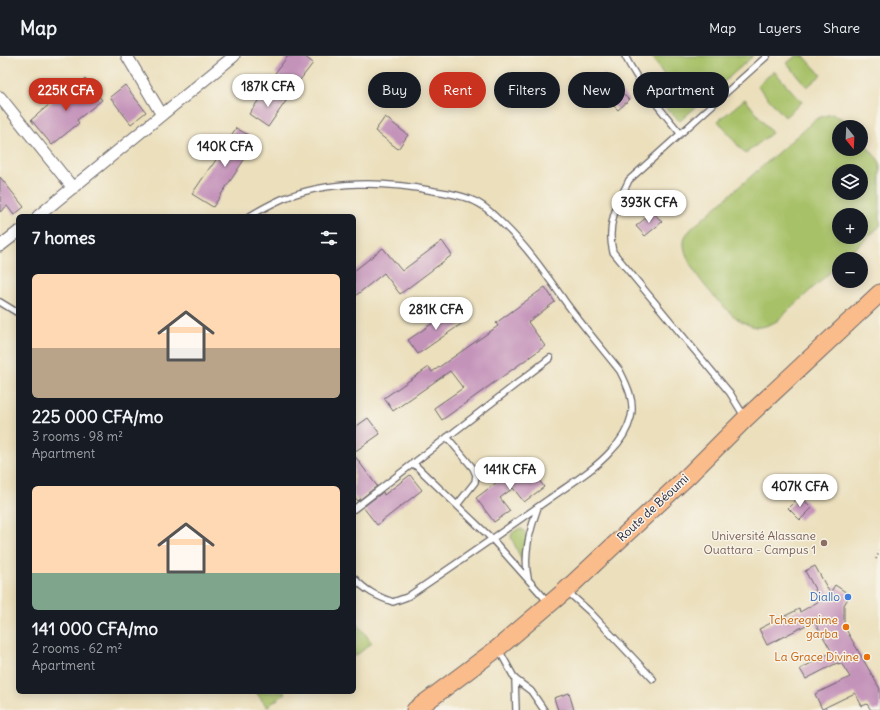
<!DOCTYPE html>
<meta charset="utf-8">
<style>
:root{--surface:#171b24;--page:#20242c;--text:#f1f3f6;--muted:#9ea1a6;--line:#363941;--accent:#c8321e}
body{margin:0;font-family:Delius,sans-serif;background:var(--page);color:var(--text);height:100vh;display:flex;flex-direction:column;font-size:15px;white-space:nowrap}
*{box-sizing:border-box;margin:0}
p{font-size:13px;color:var(--muted)}
.icon{flex:none;width:22px;height:22px;fill:none;stroke:currentColor;stroke-width:2;stroke-linecap:round;stroke-linejoin:round}
.map{position:relative;flex:1;overflow:hidden}
.sheet{position:absolute;left:16px;top:158px;width:340px;height:480px;display:flex;flex-direction:column;background:var(--surface);border-radius:6px;box-shadow:0 2px 10px #0003}
.sheet>*{flex:none}
.banner{position:absolute;left:368px;top:16px;width:380px;height:36px;display:flex;gap:8px}
.needle{width:26px;rotate:162deg}
.controls{position:absolute;left:832px;top:64px;display:grid;gap:8px}
.controls a{display:grid;place-items:center;width:36px;height:36px;border-radius:50%;background:var(--surface);box-shadow:0 2px 10px #0003;font-size:20px}
.price{position:absolute;translate:-50% -34px;padding:0 9px;border-radius:14px;background:#fff;color:#222;font-size:13px;line-height:26px;filter:drop-shadow(0 1px 2px #0008)}
.price::after{content:'';position:absolute;left:50%;top:24px;width:12px;height:9px;margin-left:-6px;background:inherit;clip-path:polygon(0 0,100% 0,50% 100%)}
.price.on{background:var(--accent);color:#fff}
ul{padding:0;list-style:none}
li{display:grid;align-content:center;gap:8px;height:212px;padding:0 16px}
li span{display:grid;place-items:center;height:124px;border-radius:6px;color:#555}
li>.icon{margin-inline-start:auto}
span .icon{width:72px;height:72px;fill:#fffc;stroke-width:1}
li b{font-size:17px}
h2{display:flex;justify-content:space-between;align-items:center;height:48px;padding:0 16px;font-size:17px}
.tag{padding:0 14px;border-radius:18px;background:var(--surface);box-shadow:0 2px 10px #0003;font-size:14px;line-height:36px}
.tag.on{background:var(--accent);color:#fff}
header{display:flex;align-items:center;gap:24px;box-sizing:border-box;height:56px;padding:0 20px;background:var(--surface);border-bottom:1px solid var(--line)}
header strong{font-size:19px}
nav{display:flex;gap:22px;margin-inline-start:auto;font-size:14px}
.map>svg:first-child{display:block}
.green{fill:#a7c168;stroke:#647252;fill-rule:evenodd}
.building{fill:#c493ba}
.lines{fill:none;stroke-linecap:round;stroke-linejoin:round}
.lane-casing{stroke:#686468;stroke-width:8}
.street-casing{stroke:#686468;stroke-width:13}
.primary-casing{stroke:#686468;stroke-width:19}
.path{stroke:#686468;stroke-width:2;stroke-dasharray:1 3;stroke-linecap:butt}
.lane{stroke:#fff;stroke-width:5.5}
.street{stroke:#fff;stroke-width:11}
.primary{stroke:#fabc8b;stroke-width:17}
.education-dot{fill:#8d6e63;stroke:#f7f3e8;stroke-width:1.5}
.shop-dot{fill:#3f7fe0;stroke:#f7f3e8;stroke-width:1.5}
.food-dot{fill:#e8710a;stroke:#f7f3e8;stroke-width:1.5}
.labels{text-anchor:middle;stroke-width:3;stroke-linejoin:round;paint-order:stroke}
.street-label{font-size:12px;fill:#22223b;stroke:#f7f3e8}
.education-label{font-size:12px;fill:#785e54;stroke:#f7f3e8;text-anchor:end}
.shop-label{font-size:12px;fill:#366cbe;stroke:#f7f3e8;text-anchor:end}
.food-label{font-size:12px;fill:#c56008;stroke:#f7f3e8;text-anchor:end}
</style>
<header>
<strong>Map</strong>
<nav><a>Map</a><a>Layers</a><a>Share</a></nav>
</header>
<div class="map">
<svg width="880" height="654" viewBox="0 0 880 654">
<rect width="100%" height="100%" fill="#f7f3e8"/>
<filter id="ink" filterUnits="userSpaceOnUse"><feTurbulence type="fractalNoise" baseFrequency=".025" numOctaves="2"/><feDisplacementMap in="SourceGraphic" scale="8" xChannelSelector="R" yChannelSelector="G"/><feConvolveMatrix kernelMatrix="1 2 1 2 8 2 1 2 1" color-interpolation-filters="sRGB"/></filter>
<filter id="wash" filterUnits="userSpaceOnUse"><feTurbulence type="fractalNoise" baseFrequency=".012" numOctaves="4" result="noise"/><feDisplacementMap in="SourceGraphic" scale="16" xChannelSelector="R" yChannelSelector="G"/><feGaussianBlur stdDeviation="0.9" result="paint"/><feColorMatrix in="noise" values="0 0 0 0 0 0 0 0 0 0 0 0 0 0 0 0 0 1.4 0 .05"/><feComposite in="paint" operator="in"/></filter>
<g filter="url(#wash)">
<rect width="100%" height="100%" fill="#ebdfbc"/>
<path class="green" d="M652,0H753L680,65L662,49L667,35L665,21Z
M796,0H804L821,19L807,31L787,7Z
M774,15L802,46L785,61L757,30Z
M745,43L772,77L745,98L718,65Z
M833,58L844,64L851,71H839V93H861V83L880,106V170L844,203H839V208L777,265C771,268 763,272 756,271C749,270 740,265 734,260C718,247 677,203 685,181C686,178 689,176 691,173L816,63L823,60ZM839,115H861V137H839ZM839,159H861V181H839Z
M518,473H522L528,479L522,505L511,481L512,477Z
M354,563L372,587L354,601Z
M256,636H285L286,637L267,651Z"/>
<g id="blocks">
<path class="building" d="M288,0H304L313,7L294,32L275,17Z
M604,18L629,44L618,54L593,29Z
M85,23L102,44L77,64L79,67L52,89L31,64L57,42L59,44Z
M125,29L146,56L131,68L110,41Z
M267,32L286,45L268,71L249,58Z
M385,61L408,79L398,93L375,75Z
M236,72L257,84L213,151L192,138L211,110H212Z
M0,121L24,151L14,159L7,150L0,156Z
M653,156L662,166L645,180L636,170Z
M442,185L452,199L400,238L384,217L354,241V215L383,192L402,215Z
M545,231L555,246L528,266L545,290L442,364L434,352L463,332L450,315L393,355L384,342L429,311L432,316L498,270L496,267Z
M455,252L464,266L418,298L408,284Z
M368,362L380,378L354,396V372Z
M354,399L377,430L358,445L354,440Z
M525,405L544,431L524,446L513,432L500,442L510,455L494,466L476,442Z
M410,419L422,434L377,469L363,451L383,436L384,439Z
M800,440L812,452L800,464L788,452Z
M815,510L830,537L835,529L850,539L844,549V570L880,633V654H871L867,648L862,650L855,637L822,653L815,638L850,621L841,607L838,608L837,607L806,623L800,613L832,596L814,565L767,589L759,573L799,553L800,556L821,544L805,515Z
M569,637L574,654H558L554,642Z"/>
</g>
</g>
<g filter="url(#ink)">
<use href="#blocks" fill-opacity="0" stroke="#686468" stroke-width="1"/>
<g class="lines">
<defs>
<path id="lane" d="M625,0C639,28 660,53 680,77
M250,160C260,154 271,148 282,143C329,124 385,125 434,135C450,137 470,141 483,150C490,155 497,162 503,168C527,191 545,217 564,244C581,268 601,291 620,315C627,329 635,345 631,361C628,373 620,386 611,395C594,414 570,428 549,443C502,476 455,509 407,541L393,546C376,540 366,535 354,522
M0,246L18,257
M744,360L730,337L613,196C606,169 617,148 629,124L767,0
M447,381L473,412L476,419L475,426L457,449
M413,407L492,483L548,546
M354,453L550,302
M528,522C523,498 530,474 538,451
M568,536L590,556L653,623
M499,594L515,623L531,635L544,654
M515,623L516,654"/>
<path id="street" d="M127,0L162,59
M0,41L73,132
M38,160L234,0
M0,190L18,176"/>
<path id="primary" d="M415,654L498,592L566,534L689,419L746,362L880,237"/>
</defs>
<use href="#lane" class="lane-casing"/>
<use href="#street" class="street-casing"/>
<use href="#primary" class="primary-casing"/>
<path class="path" d="M876,503L880,495"/>
<use href="#lane" class="lane"/>
<use href="#street" class="street"/>
<use href="#primary" class="primary"/>
</g>
</g>
<circle class="education-dot" cx="824" cy="487" r="4"/>
<circle class="shop-dot" cx="848" cy="541" r="4"/>
<g class="food-dot">
<circle cx="846" cy="571" r="4"/>
<circle cx="867" cy="601" r="4"/>
</g>
<g class="labels">
<g class="street-label">
<text transform="translate(653 452) rotate(-43)" y="4">Route de Béoumi</text>
</g>
<g class="education-label">
<text x="816" y="484">Université Alassane<tspan x="816" dy="14">Ouattara - Campus 1</tspan></text>
</g>
<g class="shop-label">
<text x="840" y="545">Diallo</text>
</g>
<g class="food-label">
<text x="838" y="568">Tcheregnime<tspan x="838" dy="14">garba</tspan></text>
<text x="859" y="605">La Grace Divine</text>
</g>
</g>
</svg>
<div class="controls">
<a><svg class="needle" viewBox="-14 -14 28 28"><path d="M0-13l5 13h-10z" fill="#e53935"/><path d="M0 13l5-13h-10z" fill="#9ea1a6"/></svg></a>
<a><svg class="icon" aria-label="layers" viewBox="0 0 24 24"><path d="M12 4l9 5-9 5-9-5zM3 14l9 5 9-5"/></svg></a>
<a>+</a>
<a>−</a>
</div>
<b class="price" style="left:268px;top:52px">187K CFA</b>
<b class="price on" style="left:66px;top:56px">225K CFA</b>
<b class="price" style="left:225px;top:112px">140K CFA</b>
<b class="price" style="left:649px;top:168px">393K CFA</b>
<b class="price" style="left:436px;top:275px">281K CFA</b>
<b class="price" style="left:510px;top:435px">141K CFA</b>
<b class="price" style="left:800px;top:452px">407K CFA</b>
<div class="banner">
<a class="tag">Buy</a>
<a class="tag on">Rent</a>
<a class="tag">Filters</a>
<a class="tag">New</a>
<a class="tag">Apartment</a>
</div>
<section class="sheet">
<h2>7 homes<svg class="icon" aria-label="filters" viewBox="0 0 24 24"><path d="M4 7h16M4 17h16"/><circle cx="9" cy="7" r="2"/><circle cx="15" cy="17" r="2"/></svg></h2>
<ul>
<li><span style="background:linear-gradient(#ffd9b3 60%,#b9a48a 0)"><svg class="icon" aria-label="home" viewBox="0 0 24 24"><path d="M3 11l9-7 9 7M6 9v11h12V9"/></svg></span><div><b>225 000 CFA/mo</b><p>3 rooms · 98 m²</p><p>Apartment</p></div></li>
<li><span style="background:linear-gradient(#ffd9b3 70%,#7fa58c 0)"><svg class="icon" aria-label="home" viewBox="0 0 24 24"><path d="M3 11l9-7 9 7M6 9v11h12V9"/></svg></span><div><b>141 000 CFA/mo</b><p>2 rooms · 62 m²</p><p>Apartment</p></div></li>
</ul>
</section>
</div>
